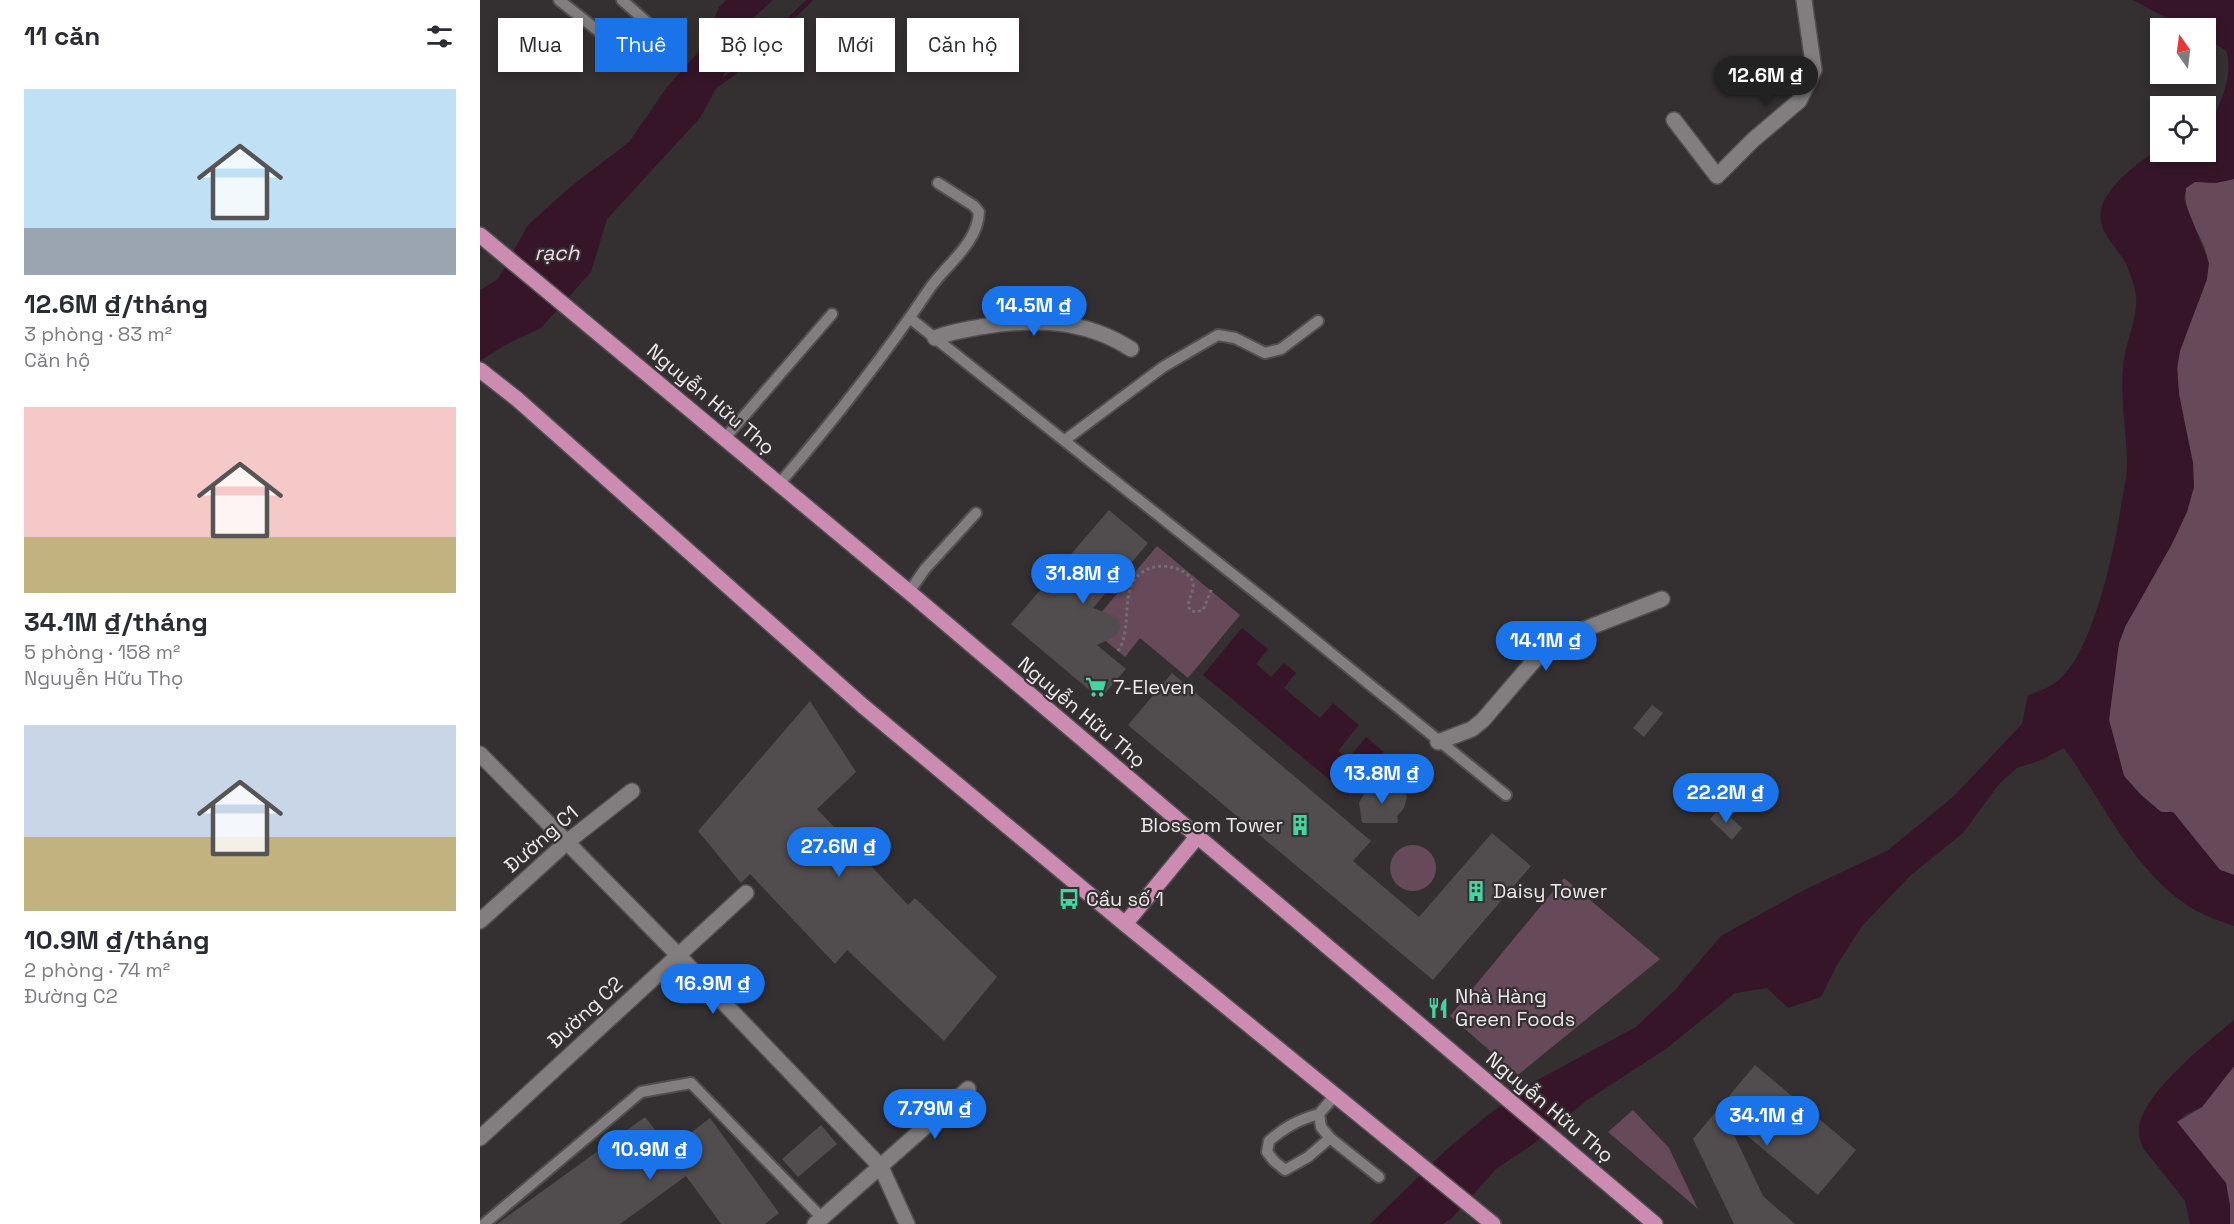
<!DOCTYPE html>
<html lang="vi">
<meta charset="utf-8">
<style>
:root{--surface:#fff;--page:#f7f7f7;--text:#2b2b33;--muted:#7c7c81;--accent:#1a73e8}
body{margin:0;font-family:"Space Grotesk",sans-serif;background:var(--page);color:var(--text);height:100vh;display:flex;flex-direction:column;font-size:22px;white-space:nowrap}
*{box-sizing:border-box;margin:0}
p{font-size:20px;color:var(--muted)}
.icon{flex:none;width:33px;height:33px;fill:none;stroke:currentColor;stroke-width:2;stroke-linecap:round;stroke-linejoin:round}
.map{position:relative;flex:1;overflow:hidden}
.side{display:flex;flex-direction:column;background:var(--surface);width:480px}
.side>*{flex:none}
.hud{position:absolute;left:18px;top:18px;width:570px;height:54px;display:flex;gap:12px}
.needle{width:39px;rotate:346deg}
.fabs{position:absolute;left:1670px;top:18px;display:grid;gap:12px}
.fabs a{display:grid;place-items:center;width:66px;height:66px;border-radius:0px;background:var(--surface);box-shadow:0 3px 9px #0003;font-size:30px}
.price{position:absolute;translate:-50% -51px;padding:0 14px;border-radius:21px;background:var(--accent);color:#fff;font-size:20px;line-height:39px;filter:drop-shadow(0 2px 3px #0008)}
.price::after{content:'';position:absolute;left:50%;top:36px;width:18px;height:14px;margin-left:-9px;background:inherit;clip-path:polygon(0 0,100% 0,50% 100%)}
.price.current{background:#222;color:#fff}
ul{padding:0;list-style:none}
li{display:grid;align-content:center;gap:12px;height:318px;padding:0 24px}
li span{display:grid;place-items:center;height:186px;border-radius:0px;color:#555}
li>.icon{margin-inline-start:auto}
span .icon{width:108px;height:108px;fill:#fffc;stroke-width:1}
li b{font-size:26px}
h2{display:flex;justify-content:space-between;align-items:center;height:72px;padding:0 24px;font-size:26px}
.pill{padding:0 21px;border-radius:0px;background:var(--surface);box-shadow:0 3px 9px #0003;font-size:21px;line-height:54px}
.pill.current{background:var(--accent);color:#fff}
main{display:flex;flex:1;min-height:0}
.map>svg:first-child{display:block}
.green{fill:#664a5a}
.water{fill:#361529}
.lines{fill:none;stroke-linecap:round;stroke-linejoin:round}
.stream{stroke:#361529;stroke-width:5}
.building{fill:#514d4f}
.service-casing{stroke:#524f51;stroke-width:14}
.minor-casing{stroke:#524f51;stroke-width:18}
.primary-casing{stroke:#524f51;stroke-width:18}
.path{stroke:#726e70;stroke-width:3;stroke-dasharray:3 3;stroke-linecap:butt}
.service{stroke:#827e80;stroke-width:10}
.minor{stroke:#827e80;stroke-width:15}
.primary{stroke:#cc8cb2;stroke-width:15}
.labels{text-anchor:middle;stroke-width:4.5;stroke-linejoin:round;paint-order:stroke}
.street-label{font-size:20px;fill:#edeaec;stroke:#343032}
.poi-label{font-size:20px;fill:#edeaec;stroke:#343032;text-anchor:start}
.water-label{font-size:21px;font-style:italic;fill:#fdd4ea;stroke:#343032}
</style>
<main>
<section class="side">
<h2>11 căn<svg class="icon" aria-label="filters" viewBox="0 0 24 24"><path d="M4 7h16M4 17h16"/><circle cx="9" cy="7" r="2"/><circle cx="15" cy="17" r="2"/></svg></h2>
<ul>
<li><span style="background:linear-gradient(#bfe0f5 75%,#9aa5b1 0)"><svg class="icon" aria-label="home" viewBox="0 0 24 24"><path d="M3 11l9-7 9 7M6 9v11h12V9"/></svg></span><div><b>12.6M ₫/tháng</b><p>3 phòng · 83 m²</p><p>Căn hộ</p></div></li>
<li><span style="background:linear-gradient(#f6c9c9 70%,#c2b280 0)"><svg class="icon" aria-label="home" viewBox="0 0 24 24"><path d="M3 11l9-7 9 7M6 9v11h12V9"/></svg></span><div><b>34.1M ₫/tháng</b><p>5 phòng · 158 m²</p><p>Nguyễn Hữu Thọ</p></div></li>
<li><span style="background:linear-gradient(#c9d6e8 60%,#c2b280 0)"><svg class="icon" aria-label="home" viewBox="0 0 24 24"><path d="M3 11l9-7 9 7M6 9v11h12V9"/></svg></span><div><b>10.9M ₫/tháng</b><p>2 phòng · 74 m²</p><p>Đường C2</p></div></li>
</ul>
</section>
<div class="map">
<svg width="1754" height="1224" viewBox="0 0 1754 1224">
<rect width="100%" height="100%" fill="#343032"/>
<path class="green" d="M1754,179V875L1740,870L1693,812H1681L1660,794L1644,776L1629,720L1634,667L1639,643L1645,627L1699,394C1698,380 1696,367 1699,353C1706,323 1725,297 1728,266C1730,243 1701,216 1706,188L1715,181L1735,183Z
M677,546L760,615L708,678L660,638L645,657L609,627Z
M910 868a23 23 0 1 1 46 0a23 23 0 1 1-46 0Z
M1084,878L1180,959L1038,1075L970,1016Z
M1754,1066V1224H1750V1205L1724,1156L1697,1122L1722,1107Z
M1153,1110L1189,1148L1218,1209L1128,1132Z"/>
<path class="water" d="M246,0H293L262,28V41L220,118L127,219L111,272L61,328L25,345L0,361V290L18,279L48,225L89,188L149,142L187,87L223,47L239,7Z
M1653,0H1754V179L1735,183L1715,182L1706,188L1704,200L1729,263L1727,279L1700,351L1697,369L1699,394L1713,463L1714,487L1707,512L1692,544L1645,627L1639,643L1629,720L1644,776L1660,794L1681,812H1693L1740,870L1754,875V926C1737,920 1719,914 1704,903C1651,866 1621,799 1584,748L1559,761L1537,768L1519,784L1483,833L1431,875L1382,926L1357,965L1341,997L1308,1008L1287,988L1255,993L1187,1048L1106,1101L1052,1145L1016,1169L972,1218L963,1224H890L965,1151L1004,1118L1050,1084L1156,1027L1195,990L1241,936L1324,890L1408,850L1473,797L1542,724L1548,695C1560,691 1571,687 1580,679C1615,647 1635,546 1642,500C1644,488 1647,476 1647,464C1647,432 1640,400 1643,368C1644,344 1658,321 1656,297C1655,287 1651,275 1647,266C1638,246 1617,235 1621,210C1625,187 1661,159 1680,149V152H1725V126C1741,112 1754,70 1746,51C1740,46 1732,43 1725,39V28H1705Z
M762,628L788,649L776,664L791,677L804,663L816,673L804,688L840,718L853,703L879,725L858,751L868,759L886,737L904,752L868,795L723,675Z
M1754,1020V1066L1722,1107L1706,1114L1697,1122L1746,1183L1750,1205V1224H1710L1705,1201L1663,1148C1660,1141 1658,1134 1659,1126C1667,1089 1726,1044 1754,1020Z"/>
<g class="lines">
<path class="stream" d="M235,86L252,74L330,0"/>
</g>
<path class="building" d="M629,510L668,543L613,608L635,616L640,621V629L636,636L617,645L646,669L620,699L531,624Z
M692,673L891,841L873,861L939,917L1012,833L1051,866L953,980L648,725Z
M330,701L376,772L337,809L428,905L435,898L517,977L464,1041L367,950L355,964L270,874L261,883L218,831Z
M1172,705L1183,713L1164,737L1153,728Z
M911,786L922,788L927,797L924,808L917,816L918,823H882L879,803L884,794L888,790Z
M1240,808L1262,828L1252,840L1230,819Z
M1275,1065L1376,1150L1338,1195L1246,1118L1283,1196L1315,1224H1254L1213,1139Z
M165,1117L190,1149L230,1118L299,1213L285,1224H241L206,1176L140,1224H17Z
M341,1125L357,1144L318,1177L302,1159Z"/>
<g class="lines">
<defs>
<path id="service" d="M79,0L131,41
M142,0L188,41
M431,319L799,611L1026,795
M245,438L352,314
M585,440L683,367L738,335L755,338L785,353L801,349L838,321
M299,484C354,420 403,358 450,288C466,265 498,243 499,212L494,206L458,183
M429,592L445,569L496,513
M856,1094L839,1114L841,1127L850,1138L899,1177
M839,1114C818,1120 805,1127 789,1141L787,1152L794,1161L805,1170L828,1157L850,1138
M4,1224L161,1092L211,1083L342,1218"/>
<path id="minor" d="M1194,120L1237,176L1273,140L1319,101L1334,70L1324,0
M455,338C470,332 485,330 500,327C553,318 605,319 651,349
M958,742L992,729L1003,720L1052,663L1077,640L1182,599
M0,754L198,955L401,1167L427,1224
M0,921L87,842L152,791
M0,1138L266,893
M335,1224L488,1089"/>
<path id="primary" d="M0,235L429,592L1175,1224
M0,370L37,399L383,706L645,924L1013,1224
M645,924L717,837"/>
</defs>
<use href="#service" class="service-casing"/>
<use href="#minor" class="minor-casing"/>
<use href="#primary" class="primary-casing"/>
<path class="path" d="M638,651C656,625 633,578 674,567C684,565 697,567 705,573C720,583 710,592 708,606L711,611L716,612L723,610L732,588"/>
<use href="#service" class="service"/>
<use href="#minor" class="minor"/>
<use href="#primary" class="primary"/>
</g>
<defs>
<symbol id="supermarket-bare" viewBox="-9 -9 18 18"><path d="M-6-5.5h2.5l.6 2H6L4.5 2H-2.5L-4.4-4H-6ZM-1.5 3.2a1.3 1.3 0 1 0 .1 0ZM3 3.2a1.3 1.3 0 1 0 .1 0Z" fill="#45d49f" stroke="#343032" stroke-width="2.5" paint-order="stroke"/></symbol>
<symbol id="building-bare" viewBox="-9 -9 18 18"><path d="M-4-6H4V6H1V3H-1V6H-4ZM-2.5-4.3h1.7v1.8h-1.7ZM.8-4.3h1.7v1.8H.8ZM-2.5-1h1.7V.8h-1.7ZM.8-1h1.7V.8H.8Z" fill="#45d49f" stroke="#343032" stroke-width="2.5" paint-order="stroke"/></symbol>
<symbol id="bus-bare" viewBox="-9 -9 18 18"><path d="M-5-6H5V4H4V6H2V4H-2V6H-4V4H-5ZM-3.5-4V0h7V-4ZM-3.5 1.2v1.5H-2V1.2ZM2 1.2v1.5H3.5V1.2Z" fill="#45d49f" stroke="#343032" stroke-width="2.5" paint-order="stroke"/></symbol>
<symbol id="restaurant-bare" viewBox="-9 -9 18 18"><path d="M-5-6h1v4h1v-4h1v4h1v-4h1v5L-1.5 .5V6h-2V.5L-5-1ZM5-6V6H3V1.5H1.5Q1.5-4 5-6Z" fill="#45d49f" stroke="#343032" stroke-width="2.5" paint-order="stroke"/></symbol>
</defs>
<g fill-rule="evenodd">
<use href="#supermarket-bare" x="601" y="672" width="30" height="30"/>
<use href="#building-bare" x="805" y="810" width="30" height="30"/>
<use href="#building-bare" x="981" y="876" width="30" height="30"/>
<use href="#bus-bare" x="574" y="884" width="30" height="30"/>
<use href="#restaurant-bare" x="943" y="993" width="30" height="30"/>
</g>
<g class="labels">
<g class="street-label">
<text transform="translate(231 399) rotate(40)" y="7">Nguyễn Hữu Thọ</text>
<text transform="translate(602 712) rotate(40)" y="7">Nguyễn Hữu Thọ</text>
<text transform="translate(61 839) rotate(-41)" y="7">Đường C1</text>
<text transform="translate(105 1012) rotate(-43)" y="7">Đường C2</text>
<text transform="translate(1070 1107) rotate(40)" y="7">Nguyễn Hữu Thọ</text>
</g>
<g class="poi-label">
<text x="633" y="694">7-Eleven</text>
<text x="803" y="832" text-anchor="end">Blossom Tower</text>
<text x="1013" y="898">Daisy Tower</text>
<text x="606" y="906">Cầu số 1</text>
<text x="975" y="1003">Nhà Hàng<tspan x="975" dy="23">Green Foods</tspan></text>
</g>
<g class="water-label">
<text x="77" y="260">rạch</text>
</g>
</g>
</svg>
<div class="fabs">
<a><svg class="needle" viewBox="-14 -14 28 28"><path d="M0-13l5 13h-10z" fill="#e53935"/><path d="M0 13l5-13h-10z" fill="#7c7c81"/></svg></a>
<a><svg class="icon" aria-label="locate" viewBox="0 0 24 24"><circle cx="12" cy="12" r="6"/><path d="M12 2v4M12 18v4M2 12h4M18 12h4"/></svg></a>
</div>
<b class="price current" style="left:1286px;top:107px">12.6M ₫</b>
<b class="price" style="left:554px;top:337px">14.5M ₫</b>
<b class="price" style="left:603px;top:605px">31.8M ₫</b>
<b class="price" style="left:1066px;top:672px">14.1M ₫</b>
<b class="price" style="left:902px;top:805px">13.8M ₫</b>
<b class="price" style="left:1246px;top:824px">22.2M ₫</b>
<b class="price" style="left:359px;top:878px">27.6M ₫</b>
<b class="price" style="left:233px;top:1015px">16.9M ₫</b>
<b class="price" style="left:455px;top:1140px">7.79M ₫</b>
<b class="price" style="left:1287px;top:1147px">34.1M ₫</b>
<b class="price" style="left:170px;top:1181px">10.9M ₫</b>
<div class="hud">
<a class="pill">Mua</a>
<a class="pill current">Thuê</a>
<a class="pill">Bộ lọc</a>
<a class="pill">Mới</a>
<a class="pill">Căn hộ</a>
</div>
</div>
</main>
